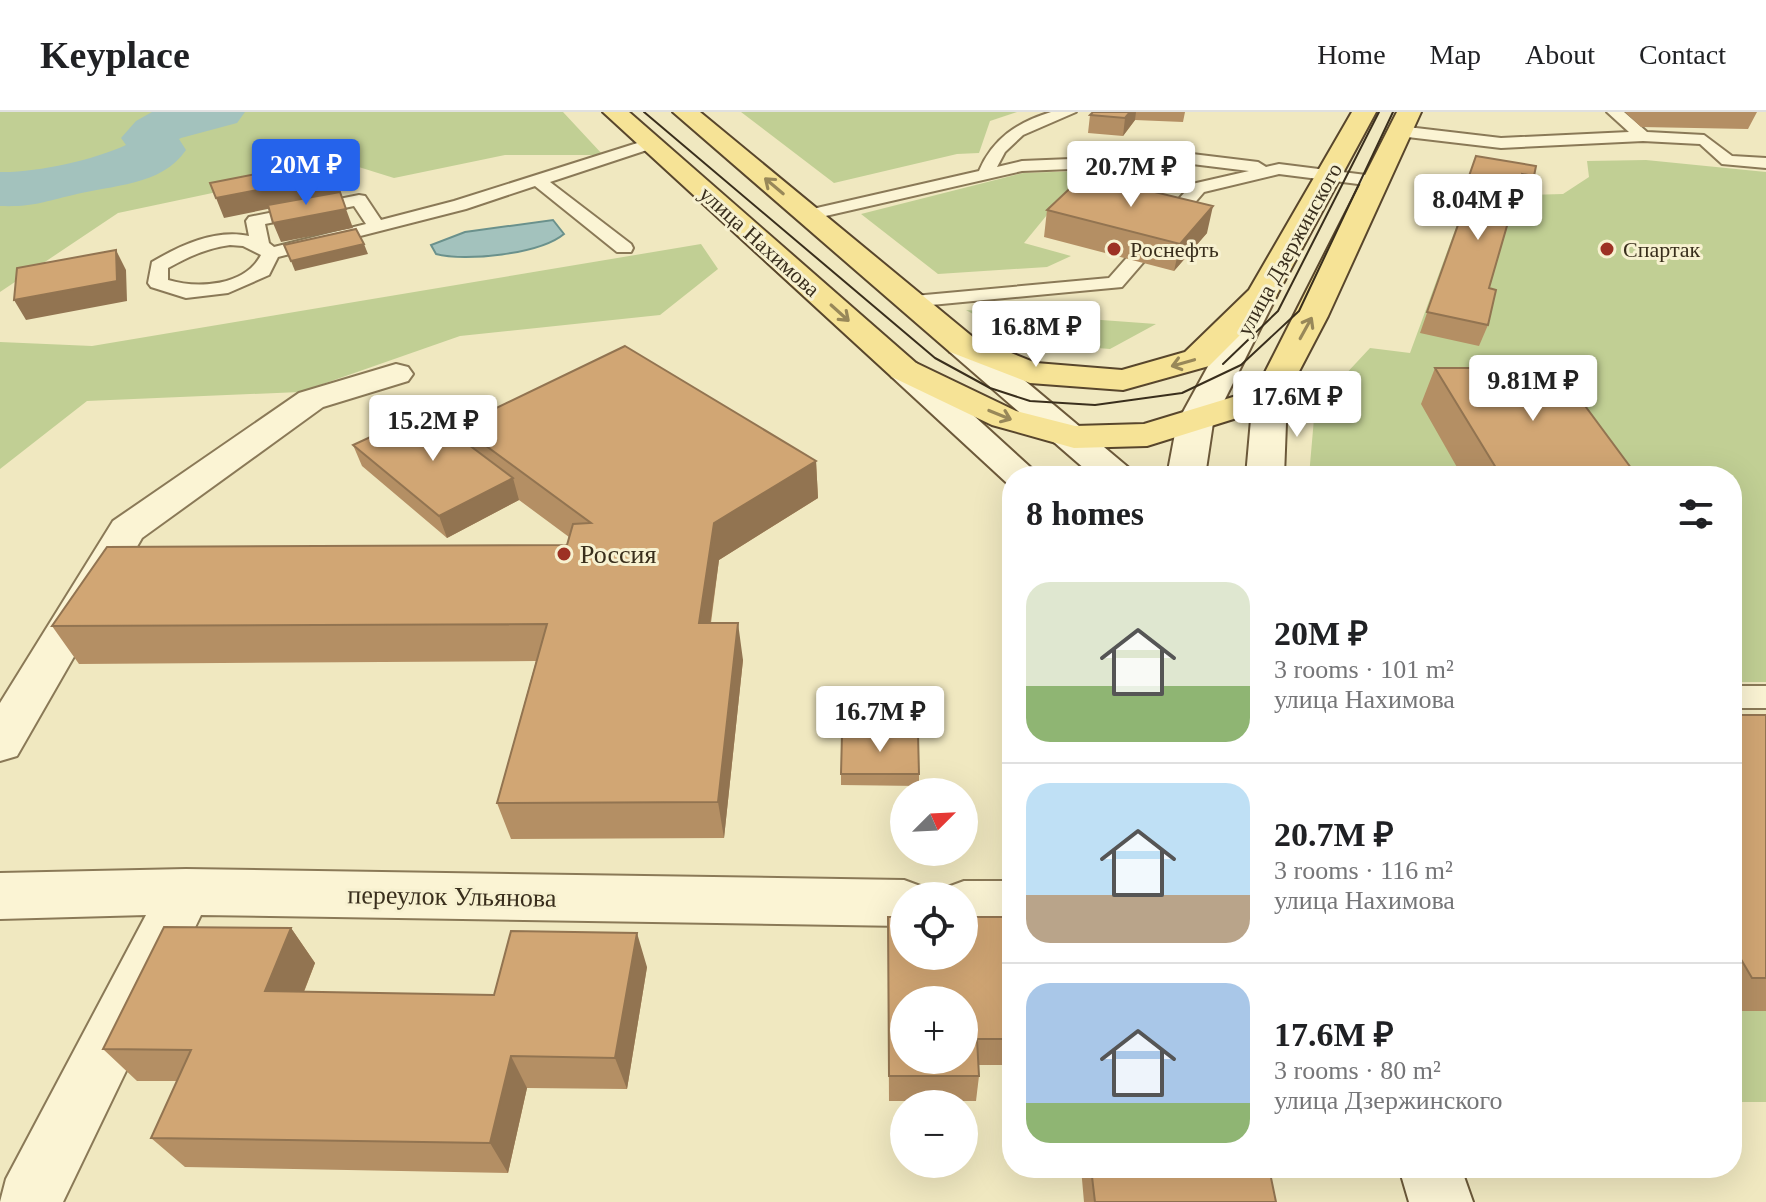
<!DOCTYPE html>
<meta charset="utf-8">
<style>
:root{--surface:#fff;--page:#f2f2f2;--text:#202124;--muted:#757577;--line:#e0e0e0;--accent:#2563eb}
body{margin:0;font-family:Georgia,serif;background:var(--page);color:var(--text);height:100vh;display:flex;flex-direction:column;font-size:30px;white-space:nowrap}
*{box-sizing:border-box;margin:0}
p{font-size:26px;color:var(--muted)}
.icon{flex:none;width:44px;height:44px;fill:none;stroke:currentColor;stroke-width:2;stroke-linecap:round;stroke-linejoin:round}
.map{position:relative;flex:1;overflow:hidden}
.details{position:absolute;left:1002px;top:354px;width:740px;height:712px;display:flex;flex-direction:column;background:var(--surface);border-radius:32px;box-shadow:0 8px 32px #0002}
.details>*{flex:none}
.needle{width:52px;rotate:66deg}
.buttons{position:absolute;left:890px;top:666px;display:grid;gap:16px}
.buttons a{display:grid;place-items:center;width:88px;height:88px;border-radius:50%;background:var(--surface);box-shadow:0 8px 32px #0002;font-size:40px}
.price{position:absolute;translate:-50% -68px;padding:0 18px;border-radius:8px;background:#fff;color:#222;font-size:26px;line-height:52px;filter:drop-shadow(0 2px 4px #0008)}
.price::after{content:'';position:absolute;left:50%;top:48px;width:24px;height:18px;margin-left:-12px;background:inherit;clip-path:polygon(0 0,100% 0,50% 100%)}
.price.selected{background:var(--accent);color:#fff}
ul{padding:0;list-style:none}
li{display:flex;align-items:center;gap:24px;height:200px;padding:0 24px}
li+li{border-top:2px solid var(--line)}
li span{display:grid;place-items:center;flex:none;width:224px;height:160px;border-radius:24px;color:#555}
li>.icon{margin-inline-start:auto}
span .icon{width:96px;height:96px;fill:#fffc;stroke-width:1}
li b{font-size:34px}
h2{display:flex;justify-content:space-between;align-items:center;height:96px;padding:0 24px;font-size:34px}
header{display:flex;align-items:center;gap:48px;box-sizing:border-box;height:112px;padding:0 40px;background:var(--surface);border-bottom:2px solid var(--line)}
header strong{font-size:38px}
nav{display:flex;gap:44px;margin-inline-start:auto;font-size:28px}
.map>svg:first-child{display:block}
.green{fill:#c1cf94}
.water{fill:#a3c2bd;stroke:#6a918c;stroke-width:2}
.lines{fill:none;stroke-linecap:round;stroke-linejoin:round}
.river{fill:#a3c2bd;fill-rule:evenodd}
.lane-casing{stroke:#8a7957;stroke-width:4}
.street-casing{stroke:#8a7957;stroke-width:4}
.secondary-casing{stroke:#6c593a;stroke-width:4}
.primary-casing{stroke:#58462c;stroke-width:4}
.lane{fill:#fbf4d4;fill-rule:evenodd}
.street{fill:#fbf4d4;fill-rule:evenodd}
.secondary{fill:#fbf4d4;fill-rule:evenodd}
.primary{fill:#f6e396;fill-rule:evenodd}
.tram{stroke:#392e1c;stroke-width:2}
.wall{fill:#b48f64}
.shaded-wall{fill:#927451}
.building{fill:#d1a674;stroke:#927451;stroke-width:2;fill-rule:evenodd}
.oneway{stroke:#988859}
.poi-dot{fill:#9d3124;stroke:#f7f1d0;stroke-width:3}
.labels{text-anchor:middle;stroke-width:6;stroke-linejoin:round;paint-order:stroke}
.far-street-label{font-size:22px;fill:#392e1c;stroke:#f7f1d0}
.far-poi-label{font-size:22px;fill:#392e1c;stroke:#f7f1d0;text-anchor:start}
.poi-label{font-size:26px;fill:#392e1c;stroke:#f7f1d0;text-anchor:start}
.street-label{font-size:26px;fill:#392e1c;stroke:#f7f1d0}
</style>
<header>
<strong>Keyplace</strong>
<nav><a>Home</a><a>Map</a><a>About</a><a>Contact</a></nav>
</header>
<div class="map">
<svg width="1766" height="1090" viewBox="0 0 1766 1090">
<rect width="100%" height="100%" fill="#f0e8c0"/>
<path class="green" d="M0,0H563L603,43H505L394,66L349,52L118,101L0,180Z
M741,0H1017L990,9L979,41L957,42L834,71Z
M1646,48L1766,60V570H1732V364H1309L1315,295L1370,236L1410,241L1466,88L1461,86L1469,62L1528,73L1527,83L1563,82L1589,65L1587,49Z
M1083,59L1024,131L1071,144L1047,155L938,162L861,102L1023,61Z
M701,132L718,157L660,203L460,224L300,280L87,289L0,357V230L92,234Z
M966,198L1156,212L1110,237L1022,230Z
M1732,603H1766V990H1732Z"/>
<path class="water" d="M553,108L564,122C540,142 465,150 436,142L431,133L465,120Z"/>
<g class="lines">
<path class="river" d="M152,0H245L237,11L181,26L179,27L186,38C162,74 111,73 73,83C42,90 34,95 0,94V60C35,61 94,48 126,33L121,26L136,9Z"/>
<defs>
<path id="lane" d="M1051,0H1076L1023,23L1005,40L997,55L1022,49L1192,42L1258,50L1266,55L1279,52L1374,64L1382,69L1374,74L1279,62L1204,80L1122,175L910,195L900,189L903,185L1109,166L1192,72L1249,59L1192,52L1022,59L808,108L799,103L808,98L979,59C993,26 1018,10 1051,0Z
M1607,0H1624L1647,20L1704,23L1732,44L1766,46V56L1722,52L1700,32L1643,29L1501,36L1399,24L1391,19L1399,14L1501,26L1629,20Z
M650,27L656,29V35L550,70L631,132L633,136L631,140H617L535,74L466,97L278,145L269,163L228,181L186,186L151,175L148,171L152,150C181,133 215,117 249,124L246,109L249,105L359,83L365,84L381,108L454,89ZM354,94L366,112L274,135L269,131L265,112ZM230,133L243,134L261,143C245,174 198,177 168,168V156C188,145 207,136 230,133Z
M1732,574H1766V596H1732Z"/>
<path id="street" d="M396,252L408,255L413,262L408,269L323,295L142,426L17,644L0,649V591L113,409L299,281Z
M186,757L904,768L923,775L927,784H904V814L201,803L63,1090H0L6,1067L146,803L0,807V761Z
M964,769H1012V815H964V784H941L945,776Z"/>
<path id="secondary" d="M1262,174L1273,176L1277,183L1213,311L1205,364H1167L1177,311L1247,183L1251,176Z
M962,223L974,226L1129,356L1135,364H1093L950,240L946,233L950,226Z
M904,248L916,251L1040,364H1012V373L1008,372L892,265L887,258L892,251Z
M1270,275L1282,278L1287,285L1284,364H1246L1253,285L1258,278Z
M1399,1056H1461L1473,1090H1409Z"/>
<path id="primary" d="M603,0H629L916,251L1016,299L1075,314L1144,312L1256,278L1397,0H1421L1328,204L1282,292L1147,334L1074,336L992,313L892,265Z
M673,0H700L974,226L1036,251L1122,258L1185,240L1249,178L1352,0H1376L1273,190L1209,254L1123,278L1030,271L950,240Z"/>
</defs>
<use href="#lane" class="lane-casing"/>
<use href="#street" class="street-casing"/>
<use href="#secondary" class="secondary-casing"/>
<use href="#primary" class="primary-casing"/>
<use href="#lane" class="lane"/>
<use href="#street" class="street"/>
<use href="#secondary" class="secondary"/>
<use href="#primary" class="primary"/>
<path class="tram" d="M644,0L935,246L990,276L1030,289L1095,293L1182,281L1241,253L1299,199L1393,0
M1223,252L1278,199L1379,0"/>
</g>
<path class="wall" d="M1093,0H1185L1183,10L1135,8L1123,24L1088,21L1090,3Z
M1625,0H1757L1748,17L1641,15Z
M1476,44L1534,64L1526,83L1517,82L1489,176L1488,213L1479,234L1420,221L1467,87L1461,86Z
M1047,98L1207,121L1174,159L1044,125Z
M1435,256L1637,364H1462L1421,292Z
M459,314L816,349L818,386L719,448L711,511L743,548L724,726L511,727L497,691L536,549L79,552L52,514L567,433L569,425L519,388L447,426L362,354L353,333L463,328Z
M1732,603H1766V899H1732Z
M841,662H919V674L841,673Z
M888,805H1012V953H979V964L976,989H889Z
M291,816L315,851L304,880L494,883L647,855L627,977L527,976L508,1061L185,1055L151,1026L177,969H137L103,937Z
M1081,1056H1269L1276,1090H1084Z"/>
<path class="shaded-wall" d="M1130,0H1136L1135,8L1123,24L1125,6Z
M334,63L341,82L224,106L216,86Z
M1213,94L1207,121L1174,159L1180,132Z
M346,97L353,116L281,130L273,111Z
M364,132L368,142L295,159L291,149Z
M116,138L126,158L127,189L26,208L14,188Z
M816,349L818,386L719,448L705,549L699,511L714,411Z
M513,366L519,388L447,426L439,404Z
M738,511L743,548L724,726L718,690Z
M291,816L315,851L291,912L265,879Z
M637,821L647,855L627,977L615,946Z
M511,944L527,976L508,1061L490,1031Z"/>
<path class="building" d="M1093,0H1130L1125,6L1090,3Z
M1476,44L1536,54L1534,64L1522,62L1489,176L1496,178L1488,213L1427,200L1474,68L1468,67Z
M327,48L334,63L216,86L210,71Z
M1084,63L1213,94L1180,132L1047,98Z
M340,80L346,97L273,111L268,93Z
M356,117L364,132L291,149L284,133Z
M116,138L117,169L14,188L17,156Z
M625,234L816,349L714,411L699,511H738L718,690L497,691L547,512L52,514L107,435L567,433L573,412L591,411L459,314Z
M1435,256H1557L1637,364H1501Z
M425,300L513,366L439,404L353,333Z
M1732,492L1738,500H1732Z
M1732,603H1766V866H1752L1732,832Z
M842,622H918L919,662H841Z
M888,805H904V844H964V805H1012V927H977L979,964H889ZM904,888H964V948H904Z
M164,815L291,816L265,879L494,883L511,819L637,821L615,946L511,944L490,1031L151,1026L191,938L103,937Z
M1091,1056H1269L1276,1090H1095Z"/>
<defs><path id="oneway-shaft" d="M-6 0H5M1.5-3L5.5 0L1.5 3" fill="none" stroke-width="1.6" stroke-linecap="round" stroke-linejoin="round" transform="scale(2)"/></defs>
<g class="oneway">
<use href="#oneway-shaft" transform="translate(774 74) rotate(-140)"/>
<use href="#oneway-shaft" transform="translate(840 201) rotate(42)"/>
<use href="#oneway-shaft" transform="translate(1306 216) rotate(-61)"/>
<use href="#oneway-shaft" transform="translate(1183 251) rotate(164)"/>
<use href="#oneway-shaft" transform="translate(1000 303) rotate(22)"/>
</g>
<g class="poi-dot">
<circle cx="1114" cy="137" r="8"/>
<circle cx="1607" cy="137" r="8"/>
<circle cx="564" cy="442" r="8"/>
</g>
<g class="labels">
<g class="far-street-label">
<text transform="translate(760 129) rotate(42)" y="8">улица Нахимова</text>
<text transform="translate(1289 137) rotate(-61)" y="8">улица Дзержинского</text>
</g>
<g class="far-poi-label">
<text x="1130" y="145">Роснефть</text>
<text x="1623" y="145">Спартак</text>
</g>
<g class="poi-label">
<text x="580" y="451">Россия</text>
</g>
<g class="street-label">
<text transform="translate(452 784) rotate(1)" y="9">переулок Ульянова</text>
</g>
</g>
</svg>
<div class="buttons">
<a><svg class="needle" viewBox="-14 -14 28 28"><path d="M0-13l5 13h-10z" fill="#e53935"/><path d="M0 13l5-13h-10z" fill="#757577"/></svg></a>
<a><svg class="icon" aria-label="locate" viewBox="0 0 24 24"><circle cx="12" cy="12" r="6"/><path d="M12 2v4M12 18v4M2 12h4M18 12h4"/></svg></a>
<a>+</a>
<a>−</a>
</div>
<b class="price selected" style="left:306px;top:95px">20M ₽</b>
<b class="price" style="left:1131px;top:97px">20.7M ₽</b>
<b class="price" style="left:1478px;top:130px">8.04M ₽</b>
<b class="price" style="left:1036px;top:257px">16.8M ₽</b>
<b class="price" style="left:1533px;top:311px">9.81M ₽</b>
<b class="price" style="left:1297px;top:327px">17.6M ₽</b>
<b class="price" style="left:433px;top:351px">15.2M ₽</b>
<b class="price" style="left:880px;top:642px">16.7M ₽</b>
<section class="details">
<h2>8 homes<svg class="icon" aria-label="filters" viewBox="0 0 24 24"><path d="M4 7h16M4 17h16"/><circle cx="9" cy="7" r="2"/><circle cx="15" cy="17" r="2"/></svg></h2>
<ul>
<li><span style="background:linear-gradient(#dfe7d0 65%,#8fb573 0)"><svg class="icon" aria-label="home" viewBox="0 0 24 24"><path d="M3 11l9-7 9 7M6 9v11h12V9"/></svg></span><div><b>20M ₽</b><p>3 rooms · 101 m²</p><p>улица Нахимова</p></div></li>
<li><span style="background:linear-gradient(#bfe0f5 70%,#b9a48a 0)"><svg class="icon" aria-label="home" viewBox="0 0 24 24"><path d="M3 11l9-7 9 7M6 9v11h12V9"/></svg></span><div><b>20.7M ₽</b><p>3 rooms · 116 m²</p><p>улица Нахимова</p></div></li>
<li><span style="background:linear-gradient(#a9c7e8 75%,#8fb573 0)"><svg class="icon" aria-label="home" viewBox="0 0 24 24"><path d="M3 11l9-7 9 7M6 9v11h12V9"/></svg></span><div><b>17.6M ₽</b><p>3 rooms · 80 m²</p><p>улица Дзержинского</p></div></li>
</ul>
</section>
</div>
